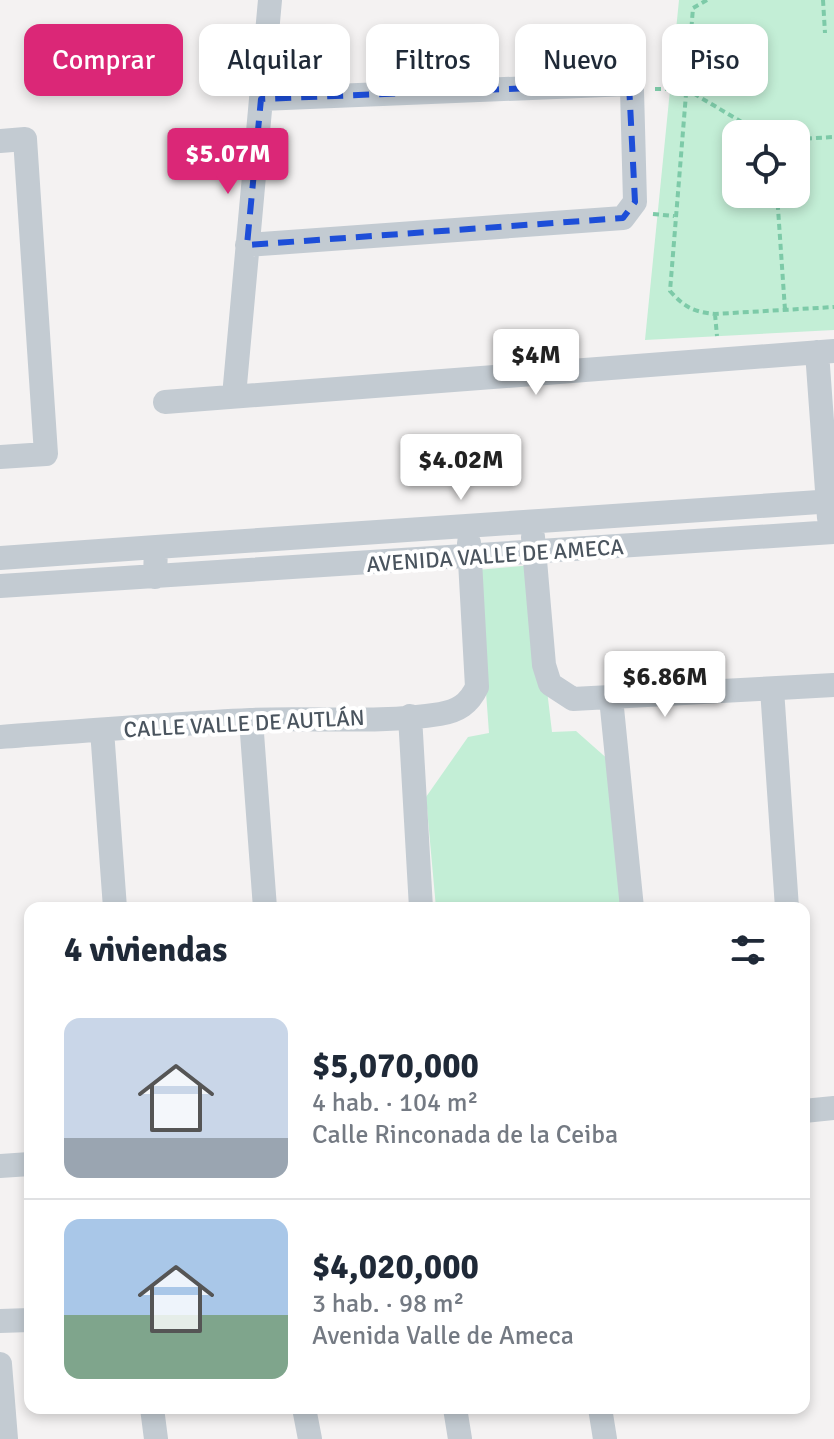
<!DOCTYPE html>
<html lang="es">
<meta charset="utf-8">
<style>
:root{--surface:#fff;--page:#f6f6f7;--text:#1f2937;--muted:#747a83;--line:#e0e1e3;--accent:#db2777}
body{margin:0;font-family:Signika,sans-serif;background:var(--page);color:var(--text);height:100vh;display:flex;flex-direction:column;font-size:30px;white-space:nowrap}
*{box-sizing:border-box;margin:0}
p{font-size:26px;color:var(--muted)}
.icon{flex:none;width:44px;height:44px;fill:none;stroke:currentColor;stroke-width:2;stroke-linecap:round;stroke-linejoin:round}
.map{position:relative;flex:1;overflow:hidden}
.drawer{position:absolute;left:24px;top:902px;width:786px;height:512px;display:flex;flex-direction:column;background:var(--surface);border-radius:16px;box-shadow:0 4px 12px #0003}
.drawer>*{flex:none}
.top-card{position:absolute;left:24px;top:24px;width:786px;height:72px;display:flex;gap:16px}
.controls{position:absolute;left:722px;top:120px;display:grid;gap:16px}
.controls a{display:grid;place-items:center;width:88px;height:88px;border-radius:16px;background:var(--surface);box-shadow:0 4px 12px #0003;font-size:40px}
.price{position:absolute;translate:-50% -68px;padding:0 18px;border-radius:8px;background:#fff;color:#222;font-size:26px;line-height:52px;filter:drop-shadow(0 2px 4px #0008)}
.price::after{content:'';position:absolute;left:50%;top:48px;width:24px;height:18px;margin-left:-12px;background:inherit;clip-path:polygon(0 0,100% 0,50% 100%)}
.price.on{background:var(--accent);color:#fff}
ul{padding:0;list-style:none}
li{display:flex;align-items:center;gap:24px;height:200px;padding:0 40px}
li+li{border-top:2px solid var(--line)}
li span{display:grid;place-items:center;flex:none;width:224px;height:160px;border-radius:16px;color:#555}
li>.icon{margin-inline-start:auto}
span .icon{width:96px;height:96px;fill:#fffc;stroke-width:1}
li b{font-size:34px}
h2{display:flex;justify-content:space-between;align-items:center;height:96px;padding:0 40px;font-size:34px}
.chip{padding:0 28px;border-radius:16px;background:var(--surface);box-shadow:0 4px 12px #0003;font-size:28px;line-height:72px}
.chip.on{background:var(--accent);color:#fff}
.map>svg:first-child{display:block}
.green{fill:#c3eed6;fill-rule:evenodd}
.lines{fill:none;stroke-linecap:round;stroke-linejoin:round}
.path{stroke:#7dcaa8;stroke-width:4;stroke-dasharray:6 4;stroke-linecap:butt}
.minor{stroke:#c3cbd2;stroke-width:24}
.marked{fill:none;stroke:#1d4ed8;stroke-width:6;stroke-dasharray:16 10;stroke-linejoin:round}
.labels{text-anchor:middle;stroke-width:8;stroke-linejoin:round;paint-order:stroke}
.street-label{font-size:22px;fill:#4a545e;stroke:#fff}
</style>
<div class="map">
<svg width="834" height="1439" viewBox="0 0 834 1439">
<rect width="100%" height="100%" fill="#f4f2f2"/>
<path class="green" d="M679,0H834V330L645,340ZM736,134H796V194H736Z
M532,565L552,732L576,731L619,769L627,908H436L426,797L468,737L489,733L477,570Z"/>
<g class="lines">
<path class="path" d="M707,0L693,8L670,291C684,307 694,312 715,314L834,307
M823,0L825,33
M655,89H686L762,134
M796,139L834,137
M777,194L785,310
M653,214L674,216
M715,314L717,336"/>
<path class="minor" d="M0,141L25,139L46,454L0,457
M247,245L623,218L635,202L632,90L629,84L261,99
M817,352L829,518
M234,396L270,0
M165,402L834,351
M533,537L544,665L550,684L573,699L834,685
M0,558L156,547
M155,577L156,547L834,501
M0,586L834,532
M772,689L787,908
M611,698L632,908
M410,716L421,908
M251,720L265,908
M102,730L115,908
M0,737C83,731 167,724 250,720C312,717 378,724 440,714C458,711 469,704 477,687L469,543
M804,1111L834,1108
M0,1166L30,1164
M0,1321L30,1320
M0,1364L6,1439
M152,1408L156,1439
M304,1408L310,1439
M455,1408L460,1439
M600,1408L605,1439"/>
</g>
<path class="marked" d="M629,84L635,202L623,218L247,245L261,99Z"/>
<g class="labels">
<g class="street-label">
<text transform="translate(495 555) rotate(-4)" y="8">AVENIDA VALLE DE AMECA</text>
<text transform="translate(244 723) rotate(-3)" y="8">CALLE VALLE DE AUTLÁN</text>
</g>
</g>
</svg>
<div class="controls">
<a><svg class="icon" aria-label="locate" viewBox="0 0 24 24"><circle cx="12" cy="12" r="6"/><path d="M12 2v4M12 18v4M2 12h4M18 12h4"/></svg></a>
</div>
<b class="price on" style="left:228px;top:196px">$5.07M</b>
<b class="price" style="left:536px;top:397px">$4M</b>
<b class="price" style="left:461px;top:502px">$4.02M</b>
<b class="price" style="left:665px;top:719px">$6.86M</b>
<div class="top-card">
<a class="chip on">Comprar</a>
<a class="chip">Alquilar</a>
<a class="chip">Filtros</a>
<a class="chip">Nuevo</a>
<a class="chip">Piso</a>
</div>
<section class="drawer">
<h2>4 viviendas<svg class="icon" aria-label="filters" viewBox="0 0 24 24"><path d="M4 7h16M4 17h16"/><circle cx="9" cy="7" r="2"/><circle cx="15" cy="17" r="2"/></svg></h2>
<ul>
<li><span style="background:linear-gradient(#c9d6e8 75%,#9aa5b1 0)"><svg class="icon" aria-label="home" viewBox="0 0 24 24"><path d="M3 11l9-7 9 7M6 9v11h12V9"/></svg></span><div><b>$5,070,000</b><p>4 hab. · 104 m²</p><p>Calle Rinconada de la Ceiba</p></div></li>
<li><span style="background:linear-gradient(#a9c7e8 60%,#7fa58c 0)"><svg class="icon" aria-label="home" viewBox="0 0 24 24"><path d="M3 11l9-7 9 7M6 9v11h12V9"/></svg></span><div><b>$4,020,000</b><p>3 hab. · 98 m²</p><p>Avenida Valle de Ameca</p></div></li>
</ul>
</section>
</div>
